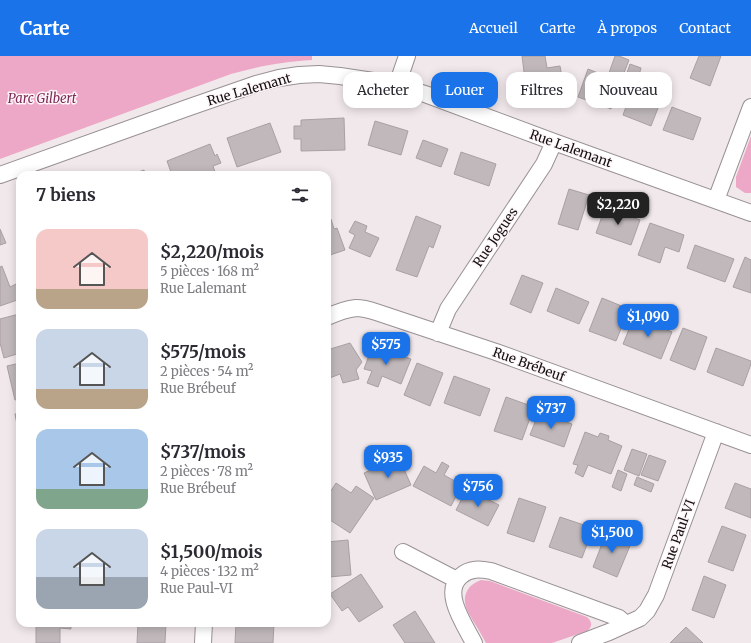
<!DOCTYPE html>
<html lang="fr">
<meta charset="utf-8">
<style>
:root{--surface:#fff;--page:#f2f2f3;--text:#2b2b33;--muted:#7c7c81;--accent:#1a73e8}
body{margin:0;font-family:Merriweather,serif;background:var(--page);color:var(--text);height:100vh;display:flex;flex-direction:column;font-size:15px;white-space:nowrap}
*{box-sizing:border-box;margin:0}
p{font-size:13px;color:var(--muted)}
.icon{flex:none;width:22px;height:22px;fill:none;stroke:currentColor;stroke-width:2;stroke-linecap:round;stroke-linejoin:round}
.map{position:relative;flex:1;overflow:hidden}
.drawer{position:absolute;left:16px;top:115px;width:315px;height:456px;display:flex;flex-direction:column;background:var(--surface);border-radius:12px;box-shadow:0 2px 10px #0003}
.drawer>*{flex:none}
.guide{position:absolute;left:343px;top:16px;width:348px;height:36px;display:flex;gap:8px}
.price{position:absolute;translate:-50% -34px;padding:0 9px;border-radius:8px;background:var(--accent);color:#fff;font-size:13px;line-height:26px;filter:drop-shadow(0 1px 2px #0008)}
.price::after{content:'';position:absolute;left:50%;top:24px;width:12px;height:9px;margin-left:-6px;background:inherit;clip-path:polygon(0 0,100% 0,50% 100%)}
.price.selected{background:#222;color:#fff}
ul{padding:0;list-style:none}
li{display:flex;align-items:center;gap:12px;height:100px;padding:0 20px}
li span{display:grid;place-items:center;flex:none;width:112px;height:80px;border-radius:12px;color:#555}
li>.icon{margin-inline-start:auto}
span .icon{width:48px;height:48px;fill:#fffc;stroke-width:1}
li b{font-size:17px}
h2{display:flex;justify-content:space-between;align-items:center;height:48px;padding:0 20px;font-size:17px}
.tag{padding:0 14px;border-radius:12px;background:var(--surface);box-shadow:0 2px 10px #0003;font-size:14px;line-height:36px}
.tag.selected{background:var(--accent);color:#fff}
header{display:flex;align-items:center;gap:24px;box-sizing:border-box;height:56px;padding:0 20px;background:var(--accent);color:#fff}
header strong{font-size:19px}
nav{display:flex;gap:22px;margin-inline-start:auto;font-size:14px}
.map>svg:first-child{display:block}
.green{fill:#eea8c7}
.building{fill:#c0b8bb;stroke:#a9a0a4}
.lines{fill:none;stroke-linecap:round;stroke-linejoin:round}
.minor-casing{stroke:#999194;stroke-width:18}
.minor{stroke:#fff;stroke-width:16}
.labels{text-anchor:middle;stroke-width:3;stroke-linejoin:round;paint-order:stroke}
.street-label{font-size:13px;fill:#120f10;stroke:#fef5f9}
.park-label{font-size:13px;font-style:italic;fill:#7e2c57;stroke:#fef5f9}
</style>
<header>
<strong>Carte</strong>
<nav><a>Accueil</a><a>Carte</a><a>À propos</a><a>Contact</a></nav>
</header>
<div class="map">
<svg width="751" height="587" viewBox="0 0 751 587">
<rect width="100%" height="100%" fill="#f1e8eb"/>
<path class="green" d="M0,0H312V4C283,6 259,10 231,18L0,103Z
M751,80V137H745L736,131V121Z
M481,524L490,525L587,561C592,565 593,571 587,575L552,587H486C482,580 478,572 473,565C471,560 467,556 466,551C462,538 469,528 481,524Z"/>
<path class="building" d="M522,0H545L547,12L560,10L563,27L526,32Z
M615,0H619L629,4L622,22L609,17Z
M699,0H721L710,30L690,22Z
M630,8L641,12L636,30L624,26Z
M588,13L608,21L603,33L617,38L611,53L578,41Z
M631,37L660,47L651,70L623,59Z
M672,51L701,62L693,84L663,74Z
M344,62L345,94L301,95V83H294V70H301V64Z
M375,65L408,75L401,99L368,89Z
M270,67L281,96L237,111L227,82Z
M423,84L448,93L441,111L416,102Z
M210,88L215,100L217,98L221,107L213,110L216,119H172L167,105Z
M461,96L496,108L489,130L454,118Z
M144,114L146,119H130Z
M569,133L589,139L578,174L558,168Z
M605,152L640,164L631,189L596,177Z
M416,160L441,170L433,192L429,190L417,221L396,214Z
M331,163L334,173L337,172L345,194L327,200V164Z
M355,165L367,170L365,176L379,182L370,201L349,192L355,179L349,176Z
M650,167L684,179L679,196L665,191L660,207L638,199Z
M0,173L6,187L0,189Z
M695,189L734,203L725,226L687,212Z
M745,201L751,204V237L733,231Z
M2,210L10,231L16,228L20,238V243L0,250V211Z
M522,219L543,227L531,257L510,248Z
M556,232L589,246L579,268L547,255Z
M602,242L629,253L616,285L589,275Z
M19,258L20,263V297L4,302L0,287V263Z
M634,261L672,276L661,303L623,288Z
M683,272L707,281L695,314L670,304Z
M350,287L362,306L356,314L359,323L343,327L340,318L327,323V294Z
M373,289L411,303L401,328L382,320L378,331L367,327L372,315L364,313Z
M716,292L751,305V308L743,330L707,316Z
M20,307V343L15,344L7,310Z
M417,307L443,317L430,350L404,339Z
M454,320L490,333L480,360L444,347Z
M506,341L534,351L522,384L494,375Z
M539,356L572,368L564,391L530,379Z
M20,357V384L15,358Z
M585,376L598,381L600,377L609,380L608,384L622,390L611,418L588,409L583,421L575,417L578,409L573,408Z
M632,393L647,398L639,420L624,414Z
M649,399L666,405L658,425L641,419Z
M399,402L411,429L376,444L364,417Z
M442,406L449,410L444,419L462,429L451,450L413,430L424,410L436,417Z
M618,414L627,418L621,435L612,431Z
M637,421L654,428L651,436L634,429Z
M336,427L351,437L356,430L374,442L350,477L327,462V450L329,447L327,443V441Z
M735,427L751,433V462L725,452Z
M467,433L499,449L488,470L456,454Z
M519,442L546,451L534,486L507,477Z
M560,461L593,472L582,502L549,491Z
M722,470L746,479L733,515L708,506Z
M607,475L632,485L617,521L593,511Z
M348,484L351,519L329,521L327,515V486Z
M361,518L383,551L359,566L348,551L342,555L330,538Z
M704,520L726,529L714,562L692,554Z
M415,555L435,587H405L393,569Z
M36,567H71V573L60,572V587H36Z
M138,567H166L165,587H137Z
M236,567H274L273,587H235Z
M686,571L703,587H670Z"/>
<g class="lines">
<defs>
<path id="minor" d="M397,29L407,0
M0,119L187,52L256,28L279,22L299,19L319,18L340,20L373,25L397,29L425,38L554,86L751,157
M716,144L751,51
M327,261C336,257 346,253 356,252C363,252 370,254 376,256L496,296L751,389
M438,277L448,253L544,108L554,86
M403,496L457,524
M203,587L204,567
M474,587C465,569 441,536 461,520C470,512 480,513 491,515L619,562L626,568
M580,587L609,576L640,562L647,555L656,539L716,376"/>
</defs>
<use href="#minor" class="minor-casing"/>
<use href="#minor" class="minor"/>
</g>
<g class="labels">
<g class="street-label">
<text transform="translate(249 33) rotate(-16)" y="5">Rue Lalemant</text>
<text transform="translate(571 92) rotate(20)" y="5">Rue Lalemant</text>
<text transform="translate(495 181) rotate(-56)" y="5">Rue Jogues</text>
<text transform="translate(529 308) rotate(20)" y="5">Rue Brébeuf</text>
<text transform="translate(678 478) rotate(-70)" y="5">Rue Paul-VI</text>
</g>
<g class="park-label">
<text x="42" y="47">Parc Gilbert</text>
</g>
</g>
</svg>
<b class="price selected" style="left:618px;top:170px">$2,220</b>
<b class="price" style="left:648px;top:282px">$1,090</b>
<b class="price" style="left:386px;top:310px">$575</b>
<b class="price" style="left:551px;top:374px">$737</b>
<b class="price" style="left:388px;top:423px">$935</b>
<b class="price" style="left:478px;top:452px">$756</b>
<b class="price" style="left:612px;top:498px">$1,500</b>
<div class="guide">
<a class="tag">Acheter</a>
<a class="tag selected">Louer</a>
<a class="tag">Filtres</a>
<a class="tag">Nouveau</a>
</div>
<section class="drawer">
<h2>7 biens<svg class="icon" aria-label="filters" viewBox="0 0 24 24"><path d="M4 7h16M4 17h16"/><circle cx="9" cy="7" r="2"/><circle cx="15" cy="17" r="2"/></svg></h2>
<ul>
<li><span style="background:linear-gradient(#f6c9c9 75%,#b9a48a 0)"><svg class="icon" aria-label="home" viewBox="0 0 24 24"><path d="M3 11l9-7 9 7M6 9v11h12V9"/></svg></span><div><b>$2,220/mois</b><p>5 pièces · 168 m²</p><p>Rue Lalemant</p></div></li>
<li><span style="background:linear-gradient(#c9d6e8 75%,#b9a48a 0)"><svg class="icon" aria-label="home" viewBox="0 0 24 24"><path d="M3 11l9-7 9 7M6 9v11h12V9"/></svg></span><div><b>$575/mois</b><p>2 pièces · 54 m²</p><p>Rue Brébeuf</p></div></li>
<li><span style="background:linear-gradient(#a9c7e8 75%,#7fa58c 0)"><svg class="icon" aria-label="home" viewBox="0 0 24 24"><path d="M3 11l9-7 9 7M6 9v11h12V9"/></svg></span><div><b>$737/mois</b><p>2 pièces · 78 m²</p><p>Rue Brébeuf</p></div></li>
<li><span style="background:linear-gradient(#c9d6e8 60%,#9aa5b1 0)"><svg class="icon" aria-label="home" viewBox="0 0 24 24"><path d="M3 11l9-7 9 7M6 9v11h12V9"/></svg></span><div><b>$1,500/mois</b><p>4 pièces · 132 m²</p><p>Rue Paul-VI</p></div></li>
</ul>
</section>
</div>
